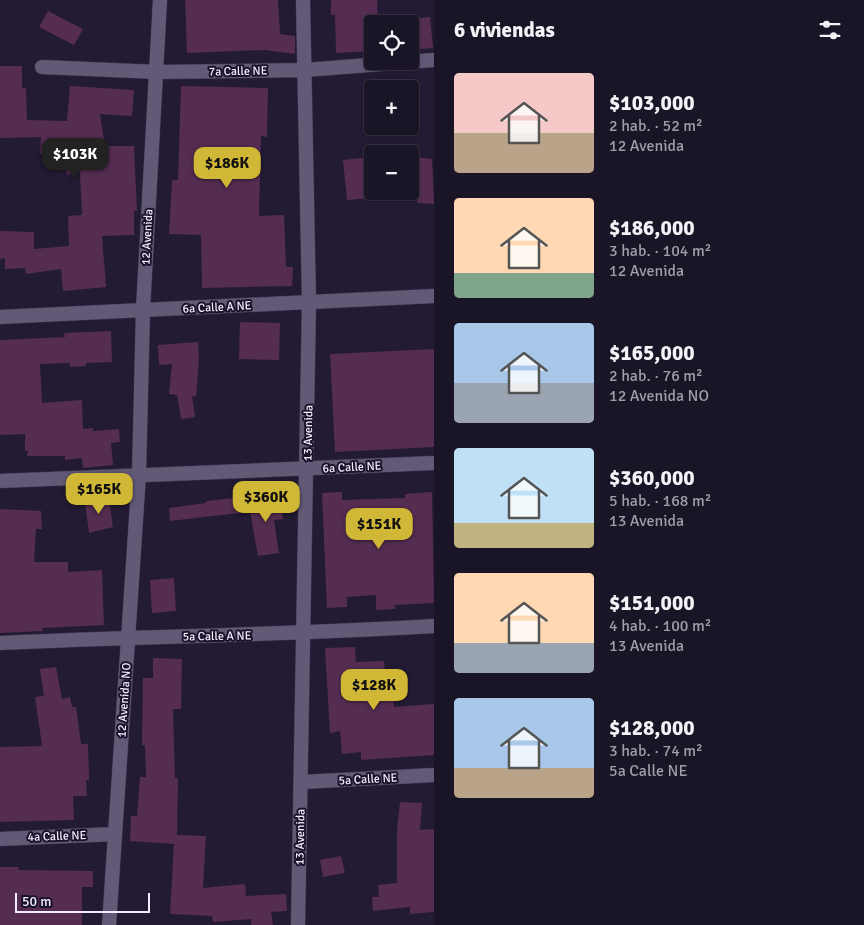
<!DOCTYPE html>
<html lang="es">
<meta charset="utf-8">
<style>
:root{--surface:#1a1427;--page:#272133;--text:#f1f3f6;--muted:#9f9ea7;--line:#383344;--accent:#d1b736}
body{margin:0;font-family:Signika,sans-serif;background:var(--page);color:var(--text);height:100vh;display:flex;flex-direction:column;font-size:19px;white-space:nowrap}
*{box-sizing:border-box;margin:0}
p{font-size:16px;color:var(--muted)}
.icon{flex:none;width:28px;height:28px;fill:none;stroke:currentColor;stroke-width:2;stroke-linecap:round;stroke-linejoin:round}
.map{position:relative;flex:1;overflow:hidden}
.side{display:flex;flex-direction:column;background:var(--surface);width:430px}
.side>*{flex:none}
.controls{position:absolute;left:364px;top:15px;display:grid;gap:10px}
.controls a{display:grid;place-items:center;width:55px;height:55px;border-radius:5px;background:var(--surface);box-shadow:0 1px 4px #0004,0 0 0 1px var(--line);font-size:25px}
.scale{position:absolute;left:15px;bottom:12px;width:135px;box-sizing:border-box;padding-left:5px;border:2px solid #f1ecfe;border-top:0;font-size:14px;line-height:18px;white-space:nowrap;color:#f1ecfe;-webkit-text-stroke:4px #1a122a;paint-order:stroke}
.price{position:absolute;translate:-50% -42px;padding:0 11px;border-radius:10px;background:var(--accent);color:#111;font-size:16px;line-height:32px;filter:drop-shadow(0 1px 2px #0008)}
.price::after{content:'';position:absolute;left:50%;top:30px;width:15px;height:11px;margin-left:-8px;background:inherit;clip-path:polygon(0 0,100% 0,50% 100%)}
.price.current{background:#222;color:#fff}
ul{padding:0;list-style:none}
li{display:flex;align-items:center;gap:15px;height:125px;padding:0 20px}
li span{display:grid;place-items:center;flex:none;width:140px;height:100px;border-radius:5px;color:#555}
li>.icon{margin-inline-start:auto}
span .icon{width:60px;height:60px;fill:#fffc;stroke-width:1}
li b{font-size:21px}
h2{display:flex;justify-content:space-between;align-items:center;height:60px;padding:0 20px;font-size:21px}
main{display:flex;flex:1;min-height:0}
.map>svg:first-child{display:block}
.building{fill:#552d52}
.lines{fill:none;stroke-linecap:round;stroke-linejoin:round}
.minor-casing{stroke:#3f384d;stroke-width:15}
.minor{stroke:#615976;stroke-width:14}
.labels{text-anchor:middle;stroke-width:4;stroke-linejoin:round;paint-order:stroke}
.street-label{font-size:12px;fill:#f1ecfe;stroke:#1a122a}
</style>
<main>
<div class="map">
<svg width="434" height="925" viewBox="0 0 434 925">
<rect width="100%" height="100%" fill="#231b34"/>
<path class="building" d="M185,0H278L280,34L295,36V54L265,50L187,53Z
M331,0H377L378,24H372V51L336,53L335,15H331Z
M48,11L83,29L74,45L39,27Z
M430,17L433,48L410,50V19Z
M0,66H22V88H26L27,120L67,121L70,86L134,90L132,116L100,114L105,146H134L137,211H134V235L102,236L106,287L63,291L61,269L26,274L25,268L5,269V258L0,259V231L34,232V249L69,246L68,216L82,215L80,173L67,175L64,154H40L41,137L0,138Z
M181,86L268,88L267,137L261,136L259,216L284,215L286,267H293L292,286L202,288L201,235L169,234L172,180H178Z
M372,157V198L347,200L343,160Z
M415,157L432,159L434,204L417,203Z
M240,322L280,323L279,360L239,359Z
M111,331L112,362L86,363V366L70,367V363L40,364L42,403L82,400L83,429L93,428V431L119,429L120,442L111,443L113,465L83,468L82,458L65,460V456H27L28,451H25V434L0,435V340L65,337L64,333Z
M198,342L199,359L196,397L192,396L195,417L181,419L177,395L169,394L172,364L159,365L158,345Z
M434,349V447L335,452L330,354Z
M342,492V500L405,498V494L432,492L434,603L395,605V609L376,610V595L347,597V607L327,608L322,493Z
M280,495L283,519L274,520L279,553L258,556L248,500Z
M246,497L248,512L170,521L169,508L206,503V501Z
M109,499L113,527L89,533L85,502Z
M0,509L41,511L42,529H36L34,562H68V572L102,570L104,625L42,628L43,631L0,633Z
M174,578L176,611L152,613L150,580Z
M355,647L356,662L384,661L386,682L393,681L394,707L434,704V755L361,760V752L342,754L340,731L330,733L325,648Z
M153,658L182,659L181,709H173L175,778H178L177,835L206,836L203,888L245,884L246,896L286,894L287,911L271,912L273,925H251V919L213,922L212,916L170,914L174,844L130,841L131,816H137L140,777H146L145,745H142L143,678H153Z
M56,667L62,699L70,697L72,707H76L81,744H88L89,780H86L87,796H73L74,820L0,822V747L42,746L35,697L44,696L40,669Z
M400,802L422,803L420,830L434,829V912L410,914V907L373,911L372,897H379L378,885L397,883V830Z
M341,856L345,873L323,877L320,860Z
M0,867H19L18,870L93,871V887H82V925H0Z"/>
<g class="lines">
<defs>
<path id="minor" d="M42,67L157,72L305,70L434,60
M0,317L434,296
M0,481L434,463
M0,643C145,636 289,635 434,626
M302,782L434,775
M0,839L115,834
M109,925L139,474L143,310L160,0
M298,925L309,302L303,0"/>
</defs>
<use href="#minor" class="minor-casing"/>
<use href="#minor" class="minor"/>
</g>
<g class="labels">
<g class="street-label">
<text transform="translate(238 71) rotate(-1)" y="4">7a Calle NE</text>
<text transform="translate(147 237) rotate(-87)" y="4">12 Avenida</text>
<text transform="translate(217 307) rotate(-3)" y="4">6a Calle A NE</text>
<text transform="translate(308 433) rotate(-89)" y="4">13 Avenida</text>
<text transform="translate(352 467) rotate(-3)" y="4">6a Calle NE</text>
<text transform="translate(217 636) rotate(-1)" y="4">5a Calle A NE</text>
<text transform="translate(124 700) rotate(-86)" y="4">12 Avenida NO</text>
<text transform="translate(368 779) rotate(-3)" y="4">5a Calle NE</text>
<text transform="translate(57 836) rotate(-2)" y="4">4a Calle NE</text>
<text transform="translate(300 837) rotate(-89)" y="4">13 Avenida</text>
</g>
</g>
</svg>
<div class="controls">
<a><svg class="icon" aria-label="locate" viewBox="0 0 24 24"><circle cx="12" cy="12" r="6"/><path d="M12 2v4M12 18v4M2 12h4M18 12h4"/></svg></a>
<a>+</a>
<a>−</a>
</div>
<div class="scale">50 m</div>
<b class="price current" style="left:75px;top:180px">$103K</b>
<b class="price" style="left:227px;top:189px">$186K</b>
<b class="price" style="left:99px;top:515px">$165K</b>
<b class="price" style="left:266px;top:523px">$360K</b>
<b class="price" style="left:379px;top:550px">$151K</b>
<b class="price" style="left:374px;top:711px">$128K</b>
</div>
<section class="side">
<h2>6 viviendas<svg class="icon" aria-label="filters" viewBox="0 0 24 24"><path d="M4 7h16M4 17h16"/><circle cx="9" cy="7" r="2"/><circle cx="15" cy="17" r="2"/></svg></h2>
<ul>
<li><span style="background:linear-gradient(#f6c9c9 60%,#b9a48a 0)"><svg class="icon" aria-label="home" viewBox="0 0 24 24"><path d="M3 11l9-7 9 7M6 9v11h12V9"/></svg></span><div><b>$103,000</b><p>2 hab. · 52 m²</p><p>12 Avenida</p></div></li>
<li><span style="background:linear-gradient(#ffd9b3 75%,#7fa58c 0)"><svg class="icon" aria-label="home" viewBox="0 0 24 24"><path d="M3 11l9-7 9 7M6 9v11h12V9"/></svg></span><div><b>$186,000</b><p>3 hab. · 104 m²</p><p>12 Avenida</p></div></li>
<li><span style="background:linear-gradient(#a9c7e8 60%,#9aa5b1 0)"><svg class="icon" aria-label="home" viewBox="0 0 24 24"><path d="M3 11l9-7 9 7M6 9v11h12V9"/></svg></span><div><b>$165,000</b><p>2 hab. · 76 m²</p><p>12 Avenida NO</p></div></li>
<li><span style="background:linear-gradient(#bfe0f5 75%,#c2b280 0)"><svg class="icon" aria-label="home" viewBox="0 0 24 24"><path d="M3 11l9-7 9 7M6 9v11h12V9"/></svg></span><div><b>$360,000</b><p>5 hab. · 168 m²</p><p>13 Avenida</p></div></li>
<li><span style="background:linear-gradient(#ffd9b3 70%,#9aa5b1 0)"><svg class="icon" aria-label="home" viewBox="0 0 24 24"><path d="M3 11l9-7 9 7M6 9v11h12V9"/></svg></span><div><b>$151,000</b><p>4 hab. · 100 m²</p><p>13 Avenida</p></div></li>
<li><span style="background:linear-gradient(#a9c7e8 70%,#b9a48a 0)"><svg class="icon" aria-label="home" viewBox="0 0 24 24"><path d="M3 11l9-7 9 7M6 9v11h12V9"/></svg></span><div><b>$128,000</b><p>3 hab. · 74 m²</p><p>5a Calle NE</p></div></li>
</ul>
</section>
</main>
